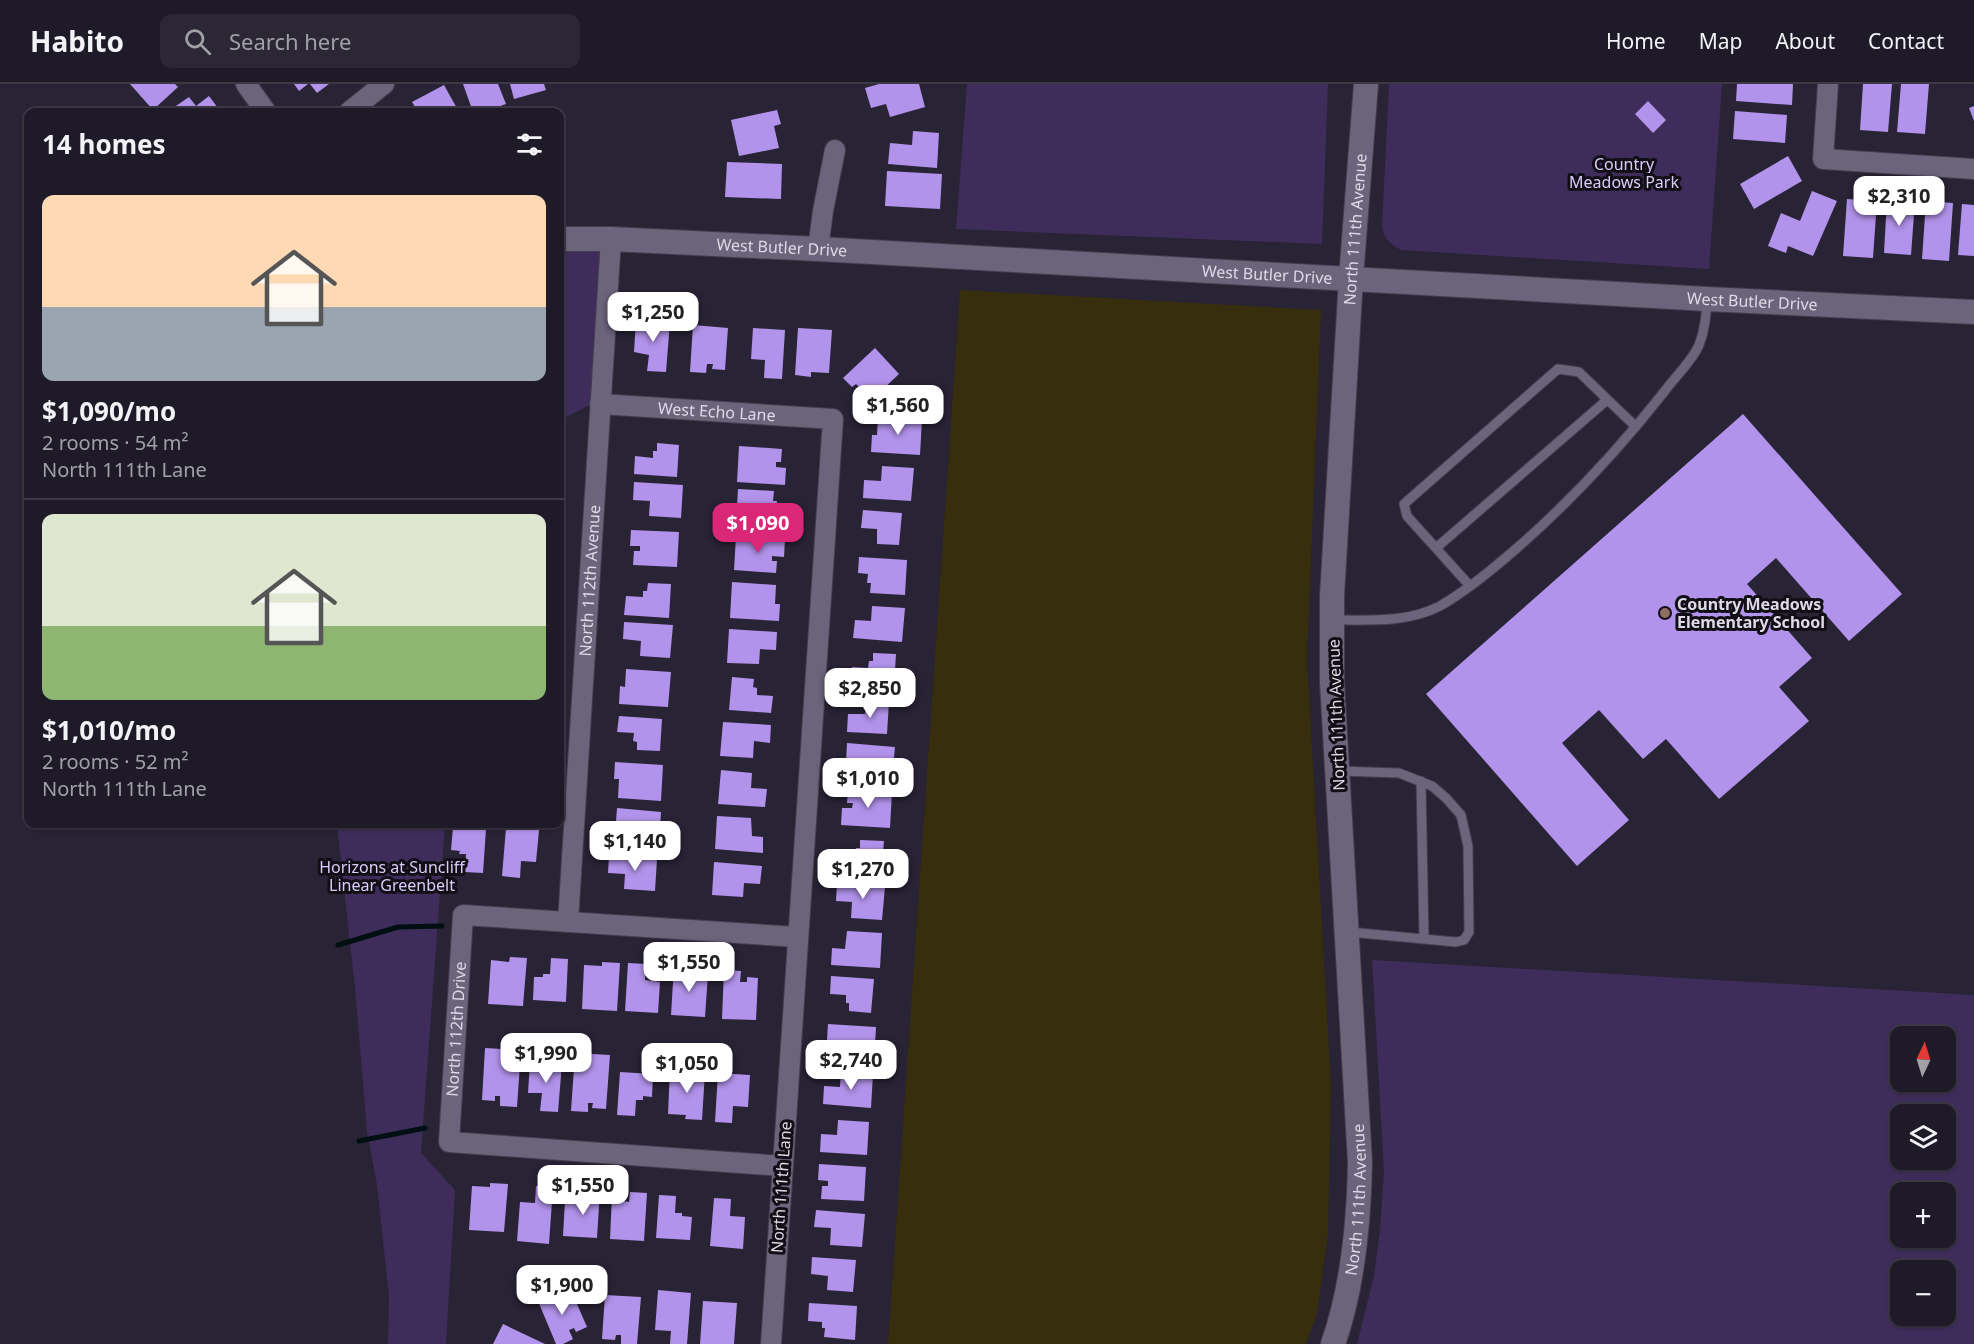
<!DOCTYPE html>
<meta charset="utf-8">
<style>
:root{--surface:#1f1a28;--page:#2c2734;--text:#f1f3f6;--muted:#a1a1a8;--line:#3c3845;--accent:#db2777}
body{margin:0;font-family:"Noto Sans",sans-serif;background:var(--page);color:var(--text);height:100vh;display:flex;flex-direction:column;font-size:22px;white-space:nowrap}
*{box-sizing:border-box;margin:0}
p{font-size:20px;color:var(--muted)}
.icon{flex:none;width:33px;height:33px;fill:none;stroke:currentColor;stroke-width:2;stroke-linecap:round;stroke-linejoin:round}
.map{position:relative;flex:1;overflow:hidden}
.drawer{position:absolute;left:24px;top:24px;width:540px;height:720px;display:flex;flex-direction:column;background:var(--surface);border-radius:12px;box-shadow:0 2px 4px #0004,0 0 0 2px var(--line)}
.drawer>*{flex:none}
.needle{width:39px;rotate:4deg}
.tools{position:absolute;left:1890px;top:942px;display:grid;gap:12px}
.tools a{display:grid;place-items:center;width:66px;height:66px;border-radius:12px;background:var(--surface);box-shadow:0 2px 4px #0004,0 0 0 2px var(--line);font-size:30px}
.price{position:absolute;translate:-50% -51px;padding:0 14px;border-radius:12px;background:#fff;color:#222;font-size:20px;line-height:39px;filter:drop-shadow(0 2px 3px #0008)}
.price::after{content:'';position:absolute;left:50%;top:36px;width:18px;height:14px;margin-left:-9px;background:inherit;clip-path:polygon(0 0,100% 0,50% 100%)}
.price.active{background:var(--accent);color:#fff}
ul{padding:0;list-style:none}
li{display:grid;align-content:center;gap:12px;height:318px;padding:0 18px}
li+li{border-top:2px solid var(--line)}
li span{display:grid;place-items:center;height:186px;border-radius:12px;color:#555}
li>.icon{margin-inline-start:auto}
span .icon{width:108px;height:108px;fill:#fffc;stroke-width:1}
li b{font-size:26px}
h2{display:flex;justify-content:space-between;align-items:center;height:72px;padding:0 18px;font-size:26px}
header{display:flex;align-items:center;gap:36px;box-sizing:border-box;height:84px;padding:0 30px;background:var(--surface);border-bottom:2px solid var(--line)}
header strong{font-size:28px}
nav{display:flex;gap:33px;margin-inline-start:auto;font-size:21px}
.search{width:420px;height:54px;background:var(--page);display:flex;align-items:center;gap:15px;box-sizing:border-box;padding:0 21px;border-radius:12px;color:var(--muted);font-size:22px}
.map>svg:first-child{display:block}
.green{fill:#3e2d5a;fill-rule:evenodd}
.sand{fill:#362e0d}
.lines{fill:none;stroke-linecap:round;stroke-linejoin:round}
.stream{stroke:#000f11;stroke-width:5}
.building{fill:#b293eb}
.service-casing{stroke:#433d4d;stroke-width:11}
.minor-casing{stroke:#433d4d;stroke-width:22}
.tertiary-casing{stroke:#433d4d;stroke-width:26}
.service{stroke:#6b647b;stroke-width:9}
.minor{stroke:#6b647b;stroke-width:20}
.tertiary{stroke:#6b647b;stroke-width:24}
.education-dot{fill:#8d6e63;stroke:#110e16;stroke-width:2}
.labels{text-anchor:middle;stroke-width:6;stroke-linejoin:round;paint-order:stroke}
.park-label{font-size:16px;fill:#daccf9;stroke:#110e16}
.street-label{font-size:16px;fill:#dedae7;stroke:#110e16}
.poi-label{font-size:16px;font-weight:bold;fill:#dedae7;stroke:#110e16;text-anchor:start}
</style>
<header>
<strong>Habito</strong>
<div class="search"><svg class="icon" aria-label="search" viewBox="0 0 24 24"><circle cx="10" cy="10" r="6"/><path d="M15 15l6 6"/></svg>Search here</div>
<nav><a>Home</a><a>Map</a><a>About</a><a>Contact</a></nav>
</header>
<div class="map">
<svg width="1974" height="1260" viewBox="0 0 1974 1260">
<rect width="100%" height="100%" fill="#292336"/>
<path class="green" d="M967,0H1328L1322,160L956,145Z
M1389,0H1722L1709,185L1401,166C1390,160 1384,155 1382,142Z
M604,164L594,319L560,336V167Z
M337,740H445L421,1069L455,1106L446,1260H388L389,1212L377,1101L367,1047L355,904Z
M1372,876L1974,911V1260H1357L1374,1192L1380,1146L1384,1088ZM1946,952V998H1900V952ZM1900,1030H1946V1076H1900ZM1946,1108V1154H1900V1108ZM1946,1186V1232H1900V1186Z"/>
<path class="sand" d="M960,206L1321,226L1307,575L1331,1001L1328,1150L1317,1230L1306,1260H888Z"/>
<g class="lines">
<path class="stream" d="M338,861L398,843L442,842
M359,1057L425,1044"/>
</g>
<path class="building" d="M130,0H175L178,3L153,26Z
M294,0H308L299,7Z
M310,0H329L317,9Z
M463,0H498L506,20L483,28H473Z
M510,0H544L546,6L514,15Z
M879,0H919L925,23L890,33L886,20L871,24L865,4Z
M1737,0H1793L1792,21L1736,17Z
M1863,0H1892L1888,48L1860,46Z
M1901,0H1929L1925,50L1897,48Z
M444,1L459,28H418L412,18Z
M209,12L221,28H167L189,13L196,22Z
M1648,17L1666,36L1653,49L1635,30Z
M1974,22V37L1969,24Z
M777,26L781,40L774,42L779,64L739,72L731,36Z
M1735,27L1787,31L1785,59L1733,55Z
M913,47L939,49L937,84L888,80L890,59L912,61Z
M1788,72L1802,97L1754,125L1740,100Z
M727,78L782,80L781,115L725,113Z
M887,87L942,90L940,125L885,122Z
M1812,107L1837,117L1813,172L1788,162L1786,169L1768,162L1781,129L1800,137Z
M1847,115L1877,117L1873,174L1843,172Z
M1887,115L1915,117L1911,171L1884,169Z
M1926,117L1953,119L1949,177L1922,175Z
M1962,120L1974,121V172L1958,171Z
M636,236L670,238L666,288L647,287L649,271L634,268Z
M693,241L728,244L725,286L712,285L713,280H707L706,289L690,288Z
M753,244L785,246L782,295L764,294L765,276L751,275Z
M798,244L832,246L829,289L811,288V293L795,291Z
M875,264L899,290L864,323L853,311L860,304L856,300L852,303L843,294Z
M1743,330L1902,510L1849,557L1776,474L1747,500L1812,574L1779,603L1809,637L1719,715L1666,655L1643,675L1599,626L1562,659L1629,736L1577,782L1426,610Z
M878,333L922,335L920,371L871,368L872,351H877Z
M657,359L679,361L677,393L634,390L635,372L653,374V367H657Z
M739,362L782,365L781,378H776V383L786,384L785,401L737,398Z
M882,382L914,384L911,417L863,414L864,396L881,397Z
M634,398L683,401L681,434L649,432L650,417L633,416Z
M738,405L774,407L773,417H777L776,426H785L784,443L736,440Z
M863,426L902,429L899,461L877,460V445L861,444Z
M631,446L679,448L677,483L633,481L634,467H640V462H630Z
M736,452L785,455L784,473L772,472V477H777L776,489L734,486Z
M859,473L907,476L905,511L870,509L871,499H867L868,490L858,489Z
M732,498L776,501L775,520H780L779,537L730,534Z
M648,499L671,500L669,534L624,531L626,512L643,513V507H647Z
M872,522L905,524L902,558L853,554L855,536L871,537Z
M624,538L673,541L670,574L640,572L641,557L623,555Z
M729,545L777,548L776,566L760,565L759,580L727,579Z
M873,569L896,570L894,603L850,600L852,583L868,584L869,577H873Z
M626,585L671,588L668,623L619,620L620,602L625,603Z
M732,593L754,595L753,603L757,604V611L773,612L771,629L729,626Z
M866,616L889,618L887,650L847,648L848,630H865Z
M619,632L662,635L660,667L637,666V658L633,657L634,649L617,648Z
M723,638L771,641L770,659L754,657L753,674L720,672Z
M847,659L895,663L892,696L861,693L862,679L846,678Z
M615,678L663,681L661,717L618,714L619,695H614Z
M721,686L752,689L751,704L767,705L765,723L718,720Z
M848,706L892,708L890,744L841,741L842,724H852L853,719H847Z
M617,724L661,728L659,763L609,760L611,743H622V738L616,737Z
M717,732L751,734L752,752L763,753V769L715,765Z
M453,743L486,745L483,789L465,788L466,770H459L460,767L451,766Z
M506,744L539,746L536,778L521,777L520,794L502,792Z
M860,756L884,757L881,791L837,788L838,769L856,771V764H860Z
M609,772L657,775L655,807L624,805L625,790L608,789Z
M714,778L762,782L760,800L744,799L743,813L712,811Z
M837,799L885,803L882,836L851,834L852,818L836,817Z
M847,847L882,849L880,884L831,881L832,864L845,865Z
M510,873L527,874L523,922L488,920L491,876L509,878Z
M551,874L568,875L566,918L533,916L534,893H543V890H550Z
M602,878L620,879L617,927L582,925L584,881L602,882Z
M628,879L646,880L645,896L660,898L658,929L625,927Z
M674,882L691,883V889L708,890L705,933L671,931Z
M724,886L741,887L740,898H747V893L758,894L756,936L722,935Z
M831,892L874,895L871,929L849,927V919H846V911L830,910Z
M828,940L876,943L874,978L830,975L831,962H837V957L827,956Z
M485,964L521,966L517,1023L500,1022V1012H495V1017L482,1016Z
M575,969L610,971L606,1025L592,1024L593,1019H588V1028L571,1027Z
M530,977L562,979L558,1028L540,1027L542,1009H528Z
M670,986L705,988L702,1036L685,1035L686,1031L668,1030Z
M620,988L653,990L652,1013L643,1012V1016H636L635,1032L617,1031Z
M841,988L873,990L871,1024L823,1020L824,1002L840,1003Z
M718,989L750,991L748,1023L733,1022L732,1039L715,1038Z
M838,1036L869,1038L867,1071L820,1068L821,1050L837,1051Z
M819,1080L866,1083L864,1117L821,1115L822,1102H828V1097L818,1096Z
M490,1099L508,1100L504,1148L469,1146L472,1102L490,1103Z
M536,1102L553,1103L549,1160L517,1157L520,1118L535,1119Z
M582,1105L600,1106L597,1154L563,1152L565,1117L582,1118Z
M630,1108L647,1109L644,1157L610,1155L612,1112L624,1113V1117L629,1118Z
M659,1111L676,1112L675,1129H682V1132L692,1133L690,1156L656,1154Z
M714,1114L731,1115L730,1132L745,1133L743,1165L710,1162Z
M816,1126L865,1130L862,1163L830,1161L831,1144L814,1143Z
M812,1173L856,1176L853,1208L827,1206L828,1192L811,1190Z
M570,1204L587,1243L576,1248L574,1244L569,1246L573,1255L563,1260H556L538,1217Z
M658,1206L691,1209L687,1260H670L671,1247L655,1246Z
M605,1211L641,1213L637,1260H621V1251H616L615,1256L602,1255Z
M703,1217L737,1219L734,1260H700Z
M809,1219L857,1222L855,1256L824,1253L825,1244H822V1238L808,1237Z
M503,1240L545,1260H493Z"/>
<g class="lines">
<defs>
<path id="service" d="M1436,464L1607,316
M1470,502L1407,432L1404,420L1558,285L1579,288L1636,343
M1332,536C1368,536 1408,539 1440,522C1468,506 1493,485 1517,464C1571,417 1619,365 1664,308C1674,294 1693,276 1699,261C1705,246 1706,231 1707,216
M1339,687L1399,689L1432,702L1446,714L1461,731L1468,762L1469,848L1464,856L1456,858L1349,848
M1421,697L1424,855"/>
<g id="minor">
<path d="M246,0L266,28"/>
<path d="M1828,0L1823,75L1974,85"/>
<path d="M349,28L384,0"/>
<path d="M818,165L823,127L835,66"/>
<path id="s1" d="M600,320L833,335L771,1260"/>
<path id="s2" d="M568,838L611,155"/>
<path id="s3" d="M783,1082L449,1058L463,831L797,853"/>
</g>
<g id="tertiary">
<path id="s4" d="M560,155H611L818,165L1707,215L1974,228"/>
<path id="s5" d="M1333,1260C1353,1203 1359,1138 1360,1078L1332,598V512L1351,194L1366,0"/>
</g>
</defs>
<use href="#service" class="service-casing"/>
<use href="#minor" class="minor-casing"/>
<use href="#tertiary" class="tertiary-casing"/>
<use href="#service" class="service"/>
<use href="#minor" class="minor"/>
<use href="#tertiary" class="tertiary"/>
</g>
<circle class="education-dot" cx="1665" cy="529" r="6"/>
<g class="labels">
<g class="park-label">
<text x="1624" y="86">Country<tspan x="1624" dy="18">Meadows Park</tspan></text>
<text x="392" y="789">Horizons at Suncliff<tspan x="392" dy="18">Linear Greenbelt</tspan></text>
</g>
<g class="street-label">
<text dy="6" stroke="none"><textPath href="#s5" startOffset="1119">North 111th Avenue</textPath></text>
<text dy="6" stroke="none"><textPath href="#s4" startOffset="222">West Butler Drive</textPath></text>
<text dy="6" stroke="none"><textPath href="#s4" startOffset="708">West Butler Drive</textPath></text>
<text dy="6" stroke="none"><textPath href="#s4" startOffset="1194">West Butler Drive</textPath></text>
<text dy="6" stroke="none"><textPath href="#s1" startOffset="117">West Echo Lane</textPath></text>
<text dy="6" stroke="none"><textPath href="#s2" startOffset="342">North 112th Avenue</textPath></text>
<text transform="translate(1336 631) rotate(-92)" y="6">North 111th Avenue</text>
<text dy="6" stroke="none"><textPath href="#s3" startOffset="448">North 112th Drive</textPath></text>
<text transform="translate(781 1103) rotate(-86)" y="6">North 111th Lane</text>
<text dy="6" stroke="none"><textPath href="#s5" startOffset="147">North 111th Avenue</textPath></text>
</g>
<g class="poi-label">
<text x="1677" y="526">Country Meadows<tspan x="1677" dy="18">Elementary School</tspan></text>
</g>
</g>
</svg>
<div class="tools">
<a><svg class="needle" viewBox="-14 -14 28 28"><path d="M0-13l5 13h-10z" fill="#e53935"/><path d="M0 13l5-13h-10z" fill="#a1a1a8"/></svg></a>
<a><svg class="icon" aria-label="layers" viewBox="0 0 24 24"><path d="M12 4l9 5-9 5-9-5zM3 14l9 5 9-5"/></svg></a>
<a>+</a>
<a>−</a>
</div>
<b class="price" style="left:1899px;top:143px">$2,310</b>
<b class="price" style="left:653px;top:259px">$1,250</b>
<b class="price" style="left:898px;top:352px">$1,560</b>
<b class="price active" style="left:758px;top:470px">$1,090</b>
<b class="price" style="left:870px;top:635px">$2,850</b>
<b class="price" style="left:868px;top:725px">$1,010</b>
<b class="price" style="left:635px;top:788px">$1,140</b>
<b class="price" style="left:863px;top:816px">$1,270</b>
<b class="price" style="left:689px;top:909px">$1,550</b>
<b class="price" style="left:546px;top:1000px">$1,990</b>
<b class="price" style="left:851px;top:1007px">$2,740</b>
<b class="price" style="left:687px;top:1010px">$1,050</b>
<b class="price" style="left:583px;top:1132px">$1,550</b>
<b class="price" style="left:562px;top:1232px">$1,900</b>
<section class="drawer">
<h2>14 homes<svg class="icon" aria-label="filters" viewBox="0 0 24 24"><path d="M4 7h16M4 17h16"/><circle cx="9" cy="7" r="2"/><circle cx="15" cy="17" r="2"/></svg></h2>
<ul>
<li><span style="background:linear-gradient(#ffd9b3 60%,#9aa5b1 0)"><svg class="icon" aria-label="home" viewBox="0 0 24 24"><path d="M3 11l9-7 9 7M6 9v11h12V9"/></svg></span><div><b>$1,090/mo</b><p>2 rooms · 54 m²</p><p>North 111th Lane</p></div></li>
<li><span style="background:linear-gradient(#dfe7d0 60%,#8fb573 0)"><svg class="icon" aria-label="home" viewBox="0 0 24 24"><path d="M3 11l9-7 9 7M6 9v11h12V9"/></svg></span><div><b>$1,010/mo</b><p>2 rooms · 52 m²</p><p>North 111th Lane</p></div></li>
</ul>
</section>
</div>
